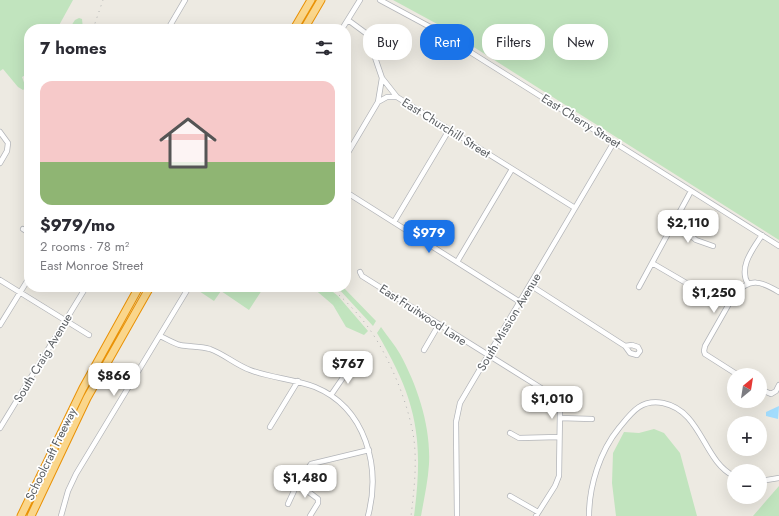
<!DOCTYPE html>
<meta charset="utf-8">
<style>
:root{--surface:#fff;--page:#f7f7f7;--text:#2b2b33;--muted:#7c7c81;--line:#e1e1e2;--accent:#1a73e8}
body{margin:0;font-family:Jost,sans-serif;background:var(--page);color:var(--text);height:100vh;display:flex;flex-direction:column;font-size:15px;white-space:nowrap}
*{box-sizing:border-box;margin:0}
p{font-size:13px;color:var(--muted)}
.icon{flex:none;width:22px;height:22px;fill:none;stroke:currentColor;stroke-width:2;stroke-linecap:round;stroke-linejoin:round}
.map{position:relative;flex:1;overflow:hidden}
.panel{position:absolute;left:24px;top:24px;width:327px;height:268px;display:flex;flex-direction:column;background:var(--surface);border-radius:16px;box-shadow:0 4px 16px #0002}
.panel>*{flex:none}
.banner{position:absolute;left:363px;top:24px;width:356px;height:36px;display:flex;gap:8px}
.needle{width:26px;rotate:30deg}
.fabs{position:absolute;left:727px;top:368px;display:grid;gap:8px}
.fabs a{display:grid;place-items:center;width:40px;height:40px;border-radius:50%;background:var(--surface);box-shadow:0 4px 16px #0002;font-size:20px}
.price{position:absolute;translate:-50% -34px;padding:0 9px;border-radius:8px;background:#fff;color:#222;font-size:13px;line-height:26px;filter:drop-shadow(0 1px 2px #0008)}
.price::after{content:'';position:absolute;left:50%;top:24px;width:12px;height:9px;margin-left:-6px;background:inherit;clip-path:polygon(0 0,100% 0,50% 100%)}
.price.on{background:var(--accent);color:#fff}
ul{padding:0;list-style:none}
li{display:grid;align-content:center;gap:8px;height:212px;padding:0 16px}
li+li{border-top:1px solid var(--line)}
li span{display:grid;place-items:center;height:124px;border-radius:12px;color:#555}
li>.icon{margin-inline-start:auto}
span .icon{width:72px;height:72px;fill:#fffc;stroke-width:1}
li b{font-size:17px}
h2{display:flex;justify-content:space-between;align-items:center;height:48px;padding:0 16px;font-size:17px}
.chip{padding:0 14px;border-radius:16px;background:var(--surface);box-shadow:0 4px 16px #0002;font-size:14px;line-height:36px}
.chip.on{background:var(--accent);color:#fff}
.map>svg:first-child{display:block}
.green{fill:#c1e4be}
.water{fill:#a2dcfd}
.lines{fill:none;stroke-linecap:round;stroke-linejoin:round}
.minor-casing{stroke:#b3b5b9;stroke-width:6}
.highway-casing{stroke:#e99105;stroke-width:9}
.minor{stroke:#fff;stroke-width:4.5}
.highway{stroke:#fad68b;stroke-width:7}
.rail{stroke:#b1b2b2;stroke-width:1;stroke-dasharray:1 5;stroke-linecap:butt}
.labels{text-anchor:middle;stroke-width:3.5;stroke-linejoin:round;paint-order:stroke}
.street-label{font-size:12px;fill:#5a5e62;stroke:#fff}
</style>
<div class="map">
<svg width="779" height="516" viewBox="0 0 779 516">
<rect width="100%" height="100%" fill="#edeae2"/>
<path class="green" d="M0,0H73L57,29H29V73L22,77L26,88L23,90L18,87L3,69L0,71Z
M393,0H779V240L439,25Z
M79,18L82,19L83,29H69L75,20Z
M193,287H264L249,310L221,291L214,301Z
M312,287H327L338,296L368,331L364,335L346,327L333,305Z
M337,287H343L376,321L373,326Z
M381,327C387,336 395,345 400,354C418,387 431,427 429,464C428,481 424,499 421,516H414C424,439 417,400 377,333Z
M654,429L664,433L680,453L697,516H616L612,483L613,453L624,432L639,433Z
M779,486V516H753Z"/>
<path class="water" d="M779,406L778,419L766,416V412Z"/>
<g class="lines">
<defs>
<path id="minor" d="M380,0L432,28L779,246
M348,20L367,34L382,78L397,97L575,208
M168,29L185,0
M342,29L360,0
M378,102L387,97H397
M0,132L8,143L7,151L0,163
M346,156L378,102L382,78
M346,192L520,302
M394,222L449,130
M674,222L696,240L713,246
M23,229L29,233
M457,262L512,169
M652,263L688,284
M360,272L362,276L549,393L557,403L560,410L559,476L555,486L536,516
M0,280L89,335
M748,284C738,267 753,249 762,235
M530,285L625,346L632,345L638,347L640,351L637,355L630,353L625,346
M639,287L691,191
M0,325L29,278
M160,336C167,339 173,343 180,345C190,347 200,346 210,349C224,354 236,365 250,370C271,378 294,379 315,387C366,408 381,467 368,516
M424,350L438,326
M738,375L705,354L704,351L705,346L734,295C750,277 761,281 779,292
M760,389L771,394L776,391L779,385
M331,395L351,366
M560,418L592,419
M270,427L298,381
M0,428L86,287
M510,433L519,438L559,437
M760,481L779,478
M298,484L318,499V503L310,516
M510,496L538,512
M288,504L299,480L311,464L369,450
M61,516L68,491L76,474L189,287
M457,516L456,422L460,403L614,142
M589,516C589,486 600,451 619,428C632,412 641,399 663,403C702,411 703,461 734,476"/>
<path id="highway" d="M294,29L311,0
M304,29L321,0
M21,516L83,388L139,287
M31,516L87,398L150,287"/>
</defs>
<use href="#minor" class="minor-casing"/>
<use href="#highway" class="highway-casing"/>
<use href="#minor" class="minor"/>
<use href="#highway" class="highway"/>
<path class="rail" d="M93,29L103,0
M330,287C344,299 357,312 368,327C389,356 409,404 414,440C417,465 414,491 411,516"/>
</g>
<g class="labels">
<g class="street-label">
<text transform="translate(581 121) rotate(32)" y="4">East Cherry Street</text>
<text transform="translate(446 128) rotate(32)" y="4">East Churchill Street</text>
<text transform="translate(423 315) rotate(33)" y="4">East Fruitwood Lane</text>
<text transform="translate(509 322) rotate(-59)" y="4">South Mission Avenue</text>
<text transform="translate(43 358) rotate(-59)" y="4">South Craig Avenue</text>
<text transform="translate(51 454) rotate(-64)" y="4">Schoolcraft Freeway</text>
</g>
</g>
</svg>
<div class="fabs">
<a><svg class="needle" viewBox="-14 -14 28 28"><path d="M0-13l5 13h-10z" fill="#e53935"/><path d="M0 13l5-13h-10z" fill="#7c7c81"/></svg></a>
<a>+</a>
<a>−</a>
</div>
<b class="price" style="left:688px;top:244px">$2,110</b>
<b class="price on" style="left:429px;top:254px">$979</b>
<b class="price" style="left:714px;top:314px">$1,250</b>
<b class="price" style="left:348px;top:385px">$767</b>
<b class="price" style="left:114px;top:397px">$866</b>
<b class="price" style="left:552px;top:420px">$1,010</b>
<b class="price" style="left:305px;top:499px">$1,480</b>
<div class="banner">
<a class="chip">Buy</a>
<a class="chip on">Rent</a>
<a class="chip">Filters</a>
<a class="chip">New</a>
</div>
<section class="panel">
<h2>7 homes<svg class="icon" aria-label="filters" viewBox="0 0 24 24"><path d="M4 7h16M4 17h16"/><circle cx="9" cy="7" r="2"/><circle cx="15" cy="17" r="2"/></svg></h2>
<ul>
<li><span style="background:linear-gradient(#f6c9c9 65%,#8fb573 0)"><svg class="icon" aria-label="home" viewBox="0 0 24 24"><path d="M3 11l9-7 9 7M6 9v11h12V9"/></svg></span><div><b>$979/mo</b><p>2 rooms · 78 m²</p><p>East Monroe Street</p></div></li>
</ul>
</section>
</div>
